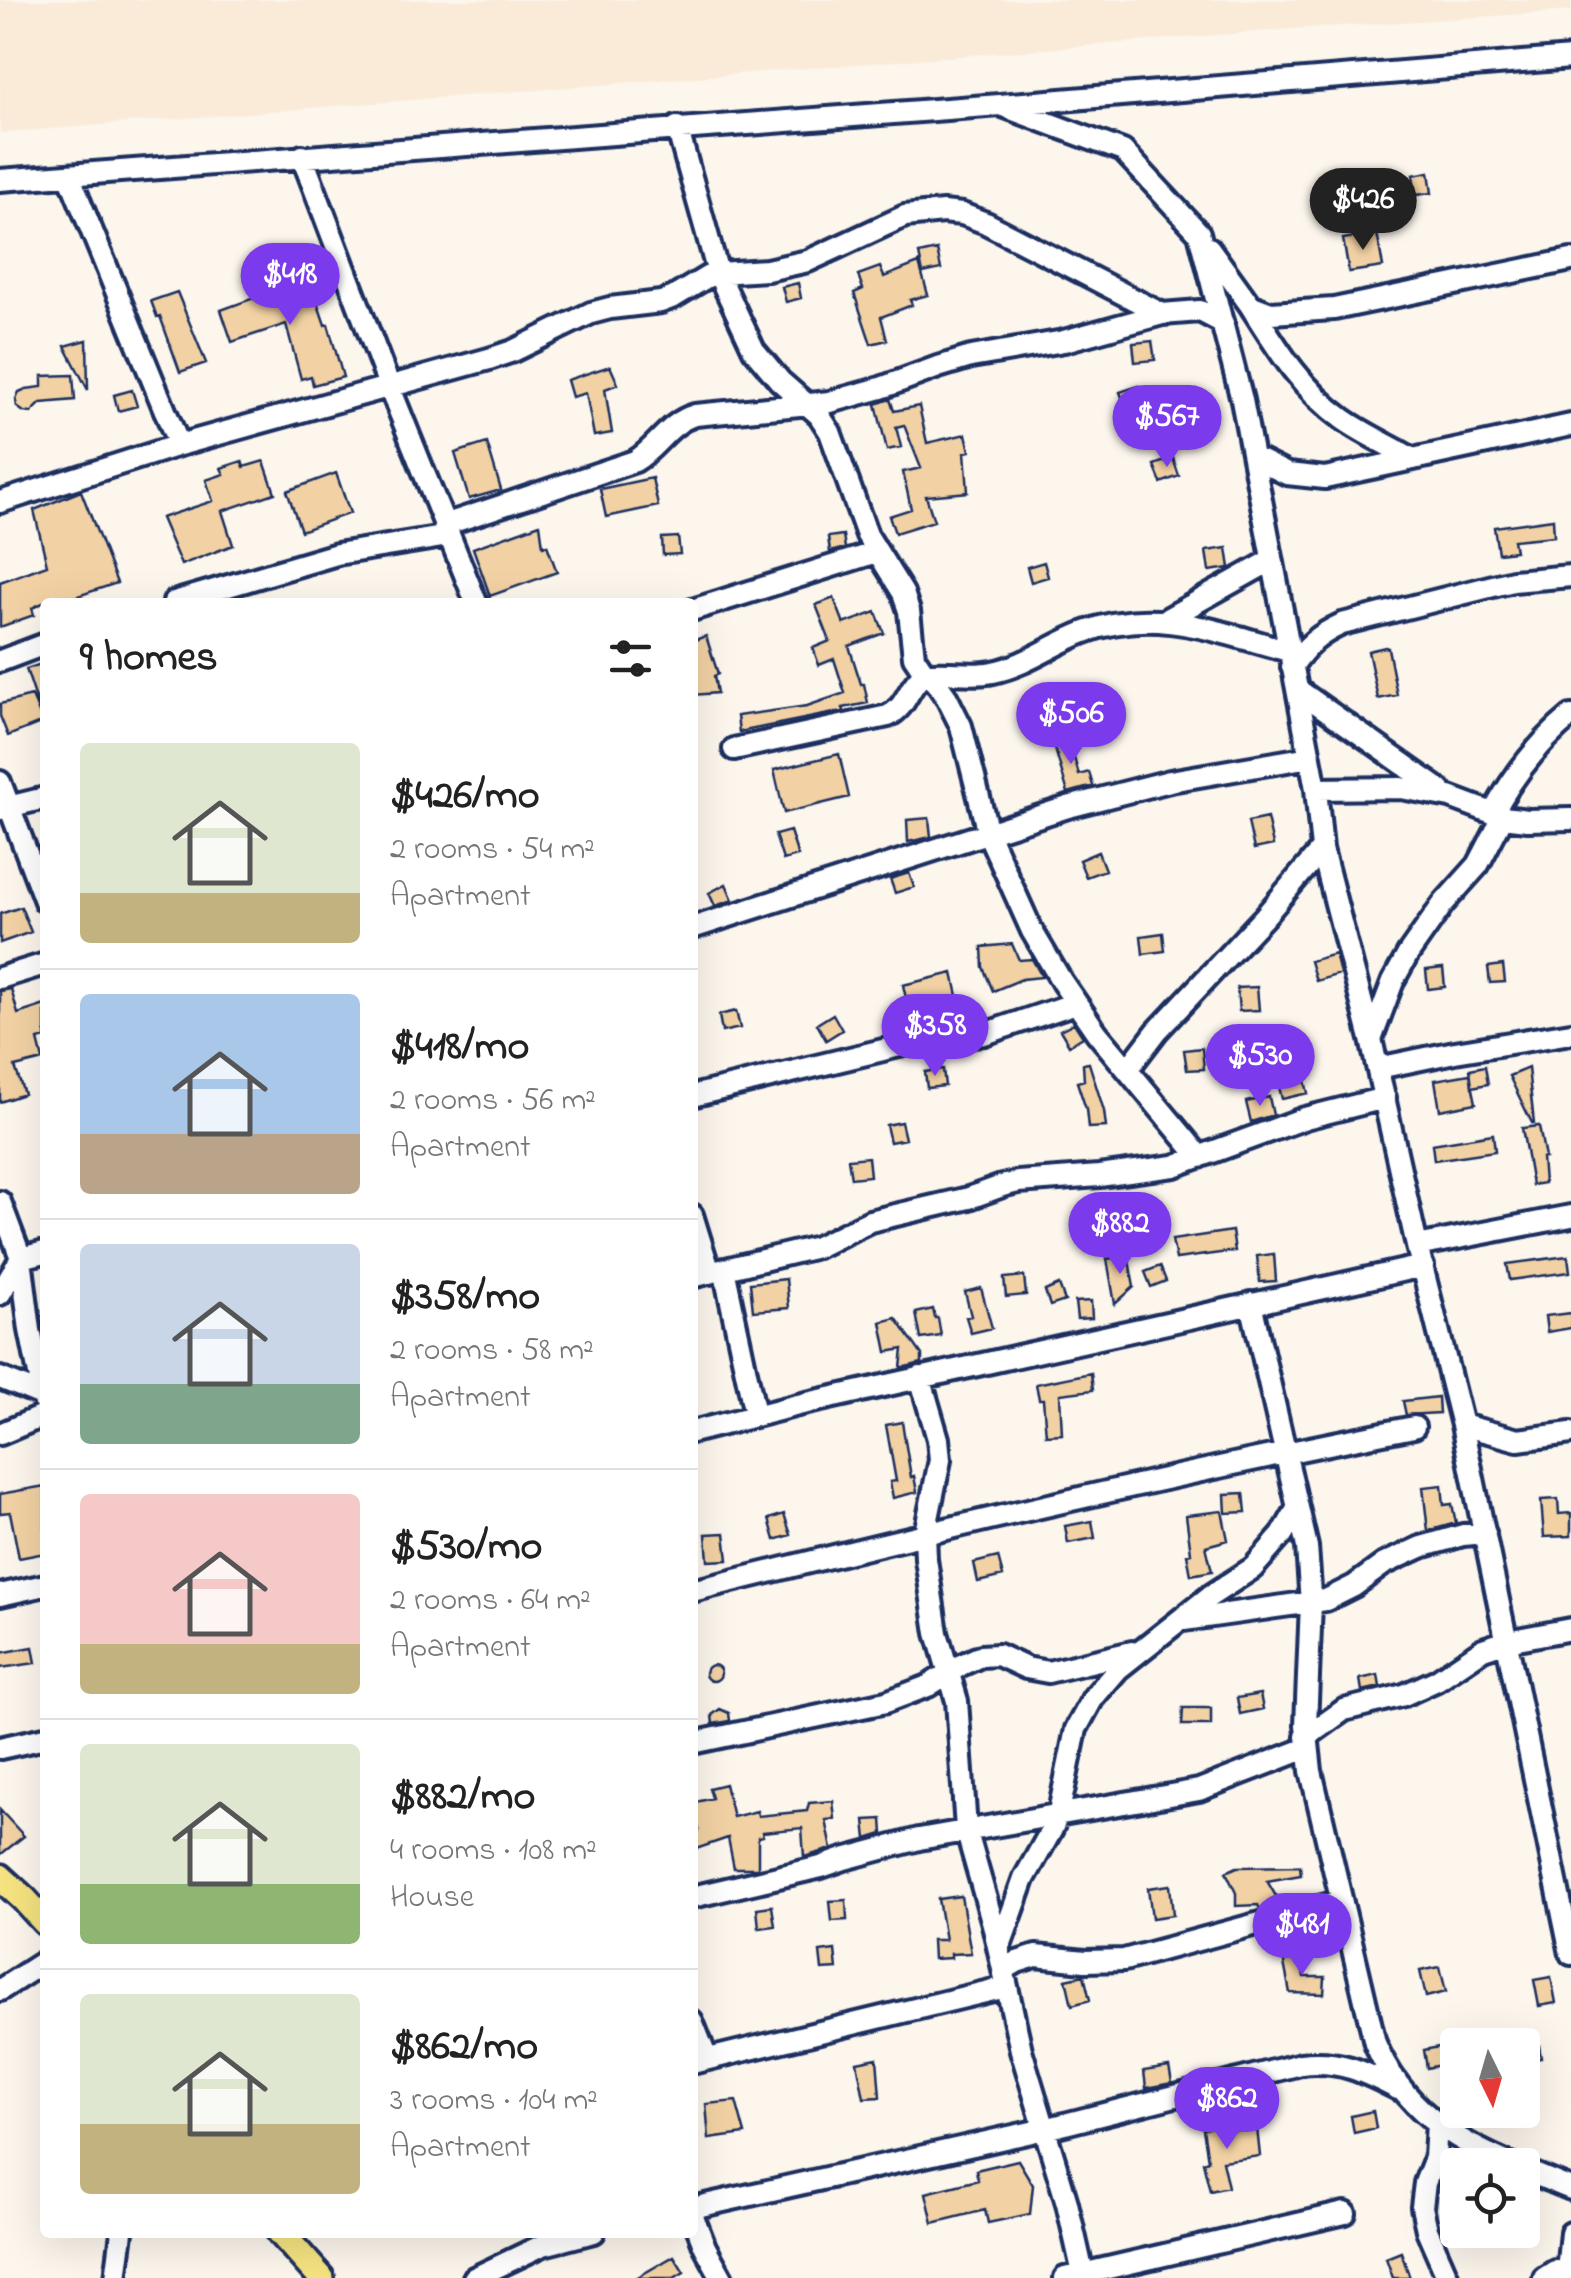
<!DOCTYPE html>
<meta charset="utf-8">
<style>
:root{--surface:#fff;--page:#f2f2f2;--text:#222;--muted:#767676;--line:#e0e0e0;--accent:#7c3aed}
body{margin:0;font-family:"Indie Flower",sans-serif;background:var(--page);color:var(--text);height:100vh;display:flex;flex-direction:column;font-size:38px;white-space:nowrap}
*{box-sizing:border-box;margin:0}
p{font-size:32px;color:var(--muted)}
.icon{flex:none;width:55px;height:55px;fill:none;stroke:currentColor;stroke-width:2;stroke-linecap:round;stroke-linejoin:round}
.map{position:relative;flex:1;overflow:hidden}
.sheet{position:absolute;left:40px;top:598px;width:658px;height:1640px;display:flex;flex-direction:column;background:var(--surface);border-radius:10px;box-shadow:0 10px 40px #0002}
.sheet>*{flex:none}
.needle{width:65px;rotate:175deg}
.buttons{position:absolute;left:1440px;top:2028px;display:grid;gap:20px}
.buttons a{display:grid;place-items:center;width:100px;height:100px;border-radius:10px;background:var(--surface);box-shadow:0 10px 40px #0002;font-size:50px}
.price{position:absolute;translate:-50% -85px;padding:0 22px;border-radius:35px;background:var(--accent);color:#fff;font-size:32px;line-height:65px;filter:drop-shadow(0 2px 5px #0008)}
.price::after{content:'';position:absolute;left:50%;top:60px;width:30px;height:22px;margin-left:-15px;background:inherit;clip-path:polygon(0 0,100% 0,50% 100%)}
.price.on{background:#222;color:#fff}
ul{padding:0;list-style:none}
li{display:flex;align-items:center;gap:30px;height:250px;padding:0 40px}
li+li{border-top:2px solid var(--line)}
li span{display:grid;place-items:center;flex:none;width:280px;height:200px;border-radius:10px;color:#555}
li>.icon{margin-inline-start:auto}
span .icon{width:120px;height:120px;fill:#fffc;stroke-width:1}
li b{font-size:42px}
h2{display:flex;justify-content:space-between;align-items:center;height:120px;padding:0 40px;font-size:42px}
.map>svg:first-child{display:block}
.built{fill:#f9ebd7}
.building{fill:#f2d2a4;stroke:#1b2f5e;stroke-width:2.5}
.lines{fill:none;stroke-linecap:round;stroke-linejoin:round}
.minor-casing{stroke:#1b2f5e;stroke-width:28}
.major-casing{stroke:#1b2f5e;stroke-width:32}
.minor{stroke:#fff;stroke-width:20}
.major{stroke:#f5e381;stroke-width:25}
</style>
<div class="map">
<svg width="1571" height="2278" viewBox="0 0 1571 2278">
<rect width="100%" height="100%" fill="#fcf6ed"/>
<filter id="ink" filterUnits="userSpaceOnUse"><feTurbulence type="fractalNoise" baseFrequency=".01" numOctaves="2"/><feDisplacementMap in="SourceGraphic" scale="20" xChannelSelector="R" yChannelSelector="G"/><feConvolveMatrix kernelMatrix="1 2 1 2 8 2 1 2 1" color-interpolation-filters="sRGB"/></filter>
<g filter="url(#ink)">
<path class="built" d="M0,0H1571V11L1293,29L0,133Z"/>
<path class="building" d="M1429,172L1432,193L1416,195L1413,175Z
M1377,233L1383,267L1349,272L1343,239Z
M937,250L941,269L923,273L919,254Z
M919,263L928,295L910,300L912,305L881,317L887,340L871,344L854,293L863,289L858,275L880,267L884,277Z
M309,278L325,325L328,324L343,377L313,385L311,376L301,379L286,324L232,342L221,310Z
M798,283L801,298L786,302L782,287Z
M177,292L206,363L180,372L160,316L157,317L151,301Z
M87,340L88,390L65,346Z
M1152,341L1155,360L1135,362L1133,343Z
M610,366L618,384L605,389L612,433L594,436L586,393L572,397L567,380Z
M73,375L75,400L41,403L31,413L24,412L17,407L16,400L19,392L26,389L42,387V376Z
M1138,386L1143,402L1126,408L1120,392Z
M132,390L137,406L118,411L114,395Z
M890,399L894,411L919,406L927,443L966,434L970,451L965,452L968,492L926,496L934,521L895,533L889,516L911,509L903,472L921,468L904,425L896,427L901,447L887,450L876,404Z
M487,443L501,490L469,499L455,453Z
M1173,458L1179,476L1161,483L1154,465Z
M242,461L244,467L264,461L275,493L222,511L233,545L181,565L161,518L213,501L206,480L224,474L221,468Z
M336,473L350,513L301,531L287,491Z
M652,478L658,506L606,517L600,489Z
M81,491L117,583L66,600L65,596L45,602L32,608L34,615L0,627V582L47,565L34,510Z
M1553,519L1554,536L1513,540L1515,551L1498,553L1494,527Z
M540,524L543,546L547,545L557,572L490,596L473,548Z
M843,535L845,548L830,552L828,537Z
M678,537L680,554L663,555L662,538Z
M1227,548L1230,568L1209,571L1206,551Z
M1044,562L1048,577L1031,582L1027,567Z
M834,598L844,624L876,612L884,633L849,646L861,684H864L868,703L843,708L844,711L739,732L737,716L807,706L845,693L834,659L819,665L813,648L830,641L816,605Z
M706,636L718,674L714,676L717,693L692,695V641Z
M1385,647L1388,648L1397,695L1378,699L1368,651Z
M41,664L45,676V717H42L26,669Z
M32,696L43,722L8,736L0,716V704Z
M1068,737L1079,775L1089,772L1093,786L1068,793L1053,742Z
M839,754L849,797L784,813L774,770Z
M929,818L931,837L908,842L907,820Z
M1267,818L1273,845L1254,849L1248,822Z
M790,831L798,856L783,860L775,835Z
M1098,852L1105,870L1086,877L1079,860Z
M909,873L914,887L895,893L890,879Z
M726,884L733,900L715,906L709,893Z
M21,907L31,932L0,943V914Z
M1163,933L1165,951L1143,954L1141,936Z
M1012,944L1019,960L1032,959L1042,977L1022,979L993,991L983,967L982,947Z
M1335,954L1340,974L1316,981L1310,961Z
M1503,965L1505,982L1490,983L1488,967Z
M1443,968L1445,987L1428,989L1426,970Z
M953,973L962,1014L943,1018L944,1025L913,1029L903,985Z
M1257,987L1259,1010L1239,1011L1237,988Z
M11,989L18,1014L45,1005V1038L38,1040L43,1060L15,1067L24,1094L0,1102V991Z
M736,1011L740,1028L722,1032L719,1015Z
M833,1014L842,1030L826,1040L817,1024Z
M1074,1023L1083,1037L1069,1045L1060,1030Z
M1296,1044L1308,1093L1282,1099L1270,1050Z
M1202,1048L1204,1069L1187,1070L1184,1050Z
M1089,1063L1104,1111L1106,1127L1088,1128L1086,1109L1077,1082L1084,1080L1083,1064Z
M1485,1066L1488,1084L1472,1087L1470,1069Z
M1528,1068L1534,1123H1532L1509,1076Z
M943,1069L945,1086L927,1088L925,1072Z
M1470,1074L1476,1103L1440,1110L1435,1080Z
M1269,1097L1273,1115L1251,1122L1246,1102Z
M901,1122L905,1139L890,1142L886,1125Z
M1539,1126L1545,1158H1542L1544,1183L1532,1185L1522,1128Z
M1493,1134L1495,1151L1434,1160L1432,1144Z
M868,1157L870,1176L851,1178L848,1159Z
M1232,1231L1235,1251L1176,1259L1172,1240Z
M1274,1254L1276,1281L1260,1282L1257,1256Z
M1128,1255L1134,1287L1115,1304L1107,1259Z
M1568,1256L1570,1272L1510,1280L1507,1264Z
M1160,1266L1166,1281L1151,1287L1145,1272Z
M1024,1276L1026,1295L1006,1297L1004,1278Z
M786,1279L789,1308L753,1311L750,1283Z
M1059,1285L1065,1301L1050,1306L1045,1291Z
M981,1288L992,1328L971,1333L966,1317L971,1316L965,1292Z
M1091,1301L1092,1318L1077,1319L1075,1302Z
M933,1309L935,1318H938L941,1336L921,1339L916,1313Z
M1571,1313V1328L1547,1332L1545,1316Z
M896,1318L922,1355V1363L901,1368L903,1349L887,1352L881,1322Z
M1091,1373L1093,1390L1060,1394L1062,1434L1046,1435L1043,1399H1039L1036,1384Z
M1438,1397L1439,1413L1406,1415L1403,1401Z
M902,1422L911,1477L914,1476L917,1492L893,1498L890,1482L896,1481L886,1425Z
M1442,1485L1444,1505L1452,1504L1456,1523L1428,1531L1423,1487Z
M45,1486V1553L19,1558L10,1512L0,1513V1494Z
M1244,1493L1246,1512L1226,1513L1225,1494Z
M1558,1499L1559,1514L1571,1513V1536L1544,1537L1541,1500Z
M1222,1511L1228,1540L1206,1546L1212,1571L1191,1575L1187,1554L1191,1553L1186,1515Z
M784,1514L791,1535L775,1540L769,1519Z
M1092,1521L1095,1538L1068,1543L1065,1526Z
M725,1533L728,1560L708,1561L706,1534Z
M998,1557L1003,1576L978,1582L974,1563Z
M33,1647L36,1663L0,1668V1653Z
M705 1673a8 8 0 1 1 16 0a8 8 0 1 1-16 0Z
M1378,1675L1380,1687L1362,1691L1360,1679Z
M1260,1694L1263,1709L1240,1714L1237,1698Z
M1183,1708H1211V1725H1182Z
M720,1709L729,1713L730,1721L713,1724L712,1715Z
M725,1784L733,1817L757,1811L758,1816L807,1811L809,1803L833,1801L835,1819L826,1820L832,1849L804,1857L802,1828L762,1832L763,1836L758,1837V1867L756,1868H734L728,1838L696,1849V1836L699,1830L693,1803L712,1798L709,1788Z
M0,1810L24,1836L0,1855Z
M882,1819L883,1834L867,1839L865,1820Z
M1300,1866L1301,1875L1267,1881L1280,1903L1260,1909L1258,1905L1236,1906V1893L1226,1872L1237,1867Z
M1170,1885L1173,1915L1152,1918L1148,1888Z
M961,1896L971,1953L951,1954V1958L933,1959L932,1940H945L938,1899Z
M846,1900L847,1920L832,1921L830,1901Z
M772,1906L775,1926L759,1928L757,1908Z
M1326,1919L1332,1939L1312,1945L1306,1925Z
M835,1950L837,1969L822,1970L820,1952Z
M1300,1955L1304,1977H1325L1324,1994L1290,1993L1283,1958Z
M1440,1967L1446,1992L1426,1997L1420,1971Z
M1084,1975L1090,2000L1072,2005L1066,1979Z
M1551,1977L1556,2003L1539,2006L1534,1980Z
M1538,2039L1541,2058L1522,2061V2041Z
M1458,2043V2061L1427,2068L1424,2050Z
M877,2058L880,2097L864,2098L857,2062Z
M1169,2067L1172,2083L1146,2088L1144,2071Z
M736,2101L745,2134L709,2139L706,2104Z
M1373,2111L1376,2128L1354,2133L1351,2116Z
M1218,2126L1219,2132L1257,2128L1260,2156L1222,2161L1228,2187L1210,2191L1203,2162L1208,2160L1203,2129Z
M1018,2160L1033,2185L1030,2214L988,2223L985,2210L933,2223L926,2193L978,2180L976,2170Z
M1401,2252L1410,2278H1393L1386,2258Z
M674,2256L684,2272L674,2278H636Z"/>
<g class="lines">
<defs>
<path id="minor" d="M1000,105L1123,151L1199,233L1242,400L1316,789L1322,849L1371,1039L1417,1246L1462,1425L1571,1954
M677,127L718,273L754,350L780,381L819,415L830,432L867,535L903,593L909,611L914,657L922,669L938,685L947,698L961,726L988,833L1032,931L1062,982L1097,1033L1200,1157
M302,156L390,388L476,602
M69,175L179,445
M0,180L1000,105L1571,58
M1209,248L1250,305L1271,313L1334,309L1571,260
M1250,305C1277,348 1301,389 1343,419C1364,434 1389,445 1411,458
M1253,457L1287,474L1325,478L1571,425
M0,502L179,445L489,359L513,351L591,313L610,308L661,302L674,297L707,277L718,273L767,270L808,261L905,216L943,212L962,214L986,223L1162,314
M444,525L635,461C658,447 668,423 695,415L830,402L881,388L938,367L971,357L1064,341L1162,314L1200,311L1223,323
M174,602L337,554L449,536
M692,610L877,552
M1165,620L1272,560
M0,661L45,644
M1292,667C1305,646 1320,634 1342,624L1513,581L1571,576
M1298,690L1440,790
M734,749L888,716C908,706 907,687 924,674C946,670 971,677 993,672C1027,665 1053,644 1085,632C1156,605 1220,633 1289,651
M0,782L45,901
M1316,789L1401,788L1450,797L1503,817L1528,820L1571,819
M0,809L45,798
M1493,813C1513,776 1538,743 1571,716
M692,928L1068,807L1170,781L1310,757
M0,978L45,964
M1372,1037L1393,981L1408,954L1443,904L1478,865L1503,817
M1378,1068L1455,1052L1571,1033
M1128,1069L1157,1031L1265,916L1322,849
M692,1096L912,1043L984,1034L1076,1003
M0,1202L21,1258L30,1330L45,1404
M692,1215L710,1273
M1417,1246L1571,1216
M724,1269L755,1414
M692,1277L817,1247L870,1221L969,1198L1002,1186L1018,1182L1099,1176L1174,1166L1305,1118L1385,1098
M0,1294L21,1258L45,1252
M1251,1303L1307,1547L1311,1603L1306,1725L1311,1771L1375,2043C1401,2106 1452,2140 1513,2165
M920,1377L938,1439L940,1460L925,1533L926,1559L937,1633L957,1701L966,1829L993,1924L1021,2050L1067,2203L1084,2278
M0,1378L42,1395
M1462,1425L1518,1440L1571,1433
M692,1432L798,1405L1423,1266
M0,1434L45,1415
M692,1591C932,1531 1172,1474 1414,1427
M0,1595L45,1585
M1184,1620L1326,1600L1354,1586L1384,1564L1421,1547L1463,1535L1485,1533
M1306,1737L1344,1710L1404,1695L1437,1680L1483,1649L1507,1641L1571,1629
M692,1743L886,1702L928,1686L961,1665L981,1656L998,1655L1026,1668L1048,1672L1132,1652
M0,1748L45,1738
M692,1897L821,1867L844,1859L919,1839L1199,1790L1307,1748
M1000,1946L1024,1879L1052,1829L1059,1812L1076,1729L1093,1698L1118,1669L1210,1596L1253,1568L1282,1535L1297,1509
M1003,1970L1017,1962L1036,1956L1085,1961L1124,1960L1341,1901
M0,1990L45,1961
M692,2021L707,2059
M692,2063L1006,1987
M1437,2122L1435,2158L1425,2183L1422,2207L1427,2230L1448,2278
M1522,2169L1571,2189
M692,2208L1045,2129L1301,2064C1339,2059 1365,2072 1398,2089
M692,2214L705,2247L722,2278
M1567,2271L1571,2233
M116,2278L122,2232
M474,2278L543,2245L594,2232
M1065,2278L1345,2213
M1544,2278L1555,2271L1571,2273"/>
<path id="major" d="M0,1877L24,1899L45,1922
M280,2232L321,2278"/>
</defs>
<use href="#minor" class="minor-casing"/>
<use href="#major" class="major-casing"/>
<use href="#minor" class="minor"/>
<use href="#major" class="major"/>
</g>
</g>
</svg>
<div class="buttons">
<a><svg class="needle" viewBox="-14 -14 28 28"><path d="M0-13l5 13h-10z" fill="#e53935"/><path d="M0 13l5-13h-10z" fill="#767676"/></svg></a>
<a><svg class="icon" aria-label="locate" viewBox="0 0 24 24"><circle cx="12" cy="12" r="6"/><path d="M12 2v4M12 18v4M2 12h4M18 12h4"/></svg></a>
</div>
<b class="price on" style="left:1363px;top:253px">$426</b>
<b class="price" style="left:290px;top:328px">$418</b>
<b class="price" style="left:1167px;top:470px">$567</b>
<b class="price" style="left:1071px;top:767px">$506</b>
<b class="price" style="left:935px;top:1079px">$358</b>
<b class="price" style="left:1260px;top:1109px">$530</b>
<b class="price" style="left:1120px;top:1277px">$882</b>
<b class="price" style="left:1302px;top:1978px">$481</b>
<b class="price" style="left:1227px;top:2152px">$862</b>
<section class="sheet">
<h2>9 homes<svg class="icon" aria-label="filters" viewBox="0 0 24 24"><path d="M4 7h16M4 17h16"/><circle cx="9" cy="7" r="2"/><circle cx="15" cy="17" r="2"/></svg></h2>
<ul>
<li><span style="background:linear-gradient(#dfe7d0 75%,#c2b280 0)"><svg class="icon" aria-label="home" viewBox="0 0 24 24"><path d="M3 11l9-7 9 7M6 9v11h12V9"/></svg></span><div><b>$426/mo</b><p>2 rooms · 54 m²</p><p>Apartment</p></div></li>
<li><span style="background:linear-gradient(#a9c7e8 70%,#b9a48a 0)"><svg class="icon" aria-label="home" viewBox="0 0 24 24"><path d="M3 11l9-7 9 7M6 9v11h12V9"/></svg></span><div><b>$418/mo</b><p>2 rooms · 56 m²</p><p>Apartment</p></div></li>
<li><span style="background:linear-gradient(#c9d6e8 70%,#7fa58c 0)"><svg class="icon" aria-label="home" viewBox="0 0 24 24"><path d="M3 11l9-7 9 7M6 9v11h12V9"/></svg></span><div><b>$358/mo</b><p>2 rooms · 58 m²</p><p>Apartment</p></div></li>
<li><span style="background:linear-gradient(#f6c9c9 75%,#c2b280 0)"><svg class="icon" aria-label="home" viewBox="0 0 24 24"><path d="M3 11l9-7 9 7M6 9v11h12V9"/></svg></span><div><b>$530/mo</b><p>2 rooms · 64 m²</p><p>Apartment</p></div></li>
<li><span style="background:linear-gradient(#dfe7d0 70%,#8fb573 0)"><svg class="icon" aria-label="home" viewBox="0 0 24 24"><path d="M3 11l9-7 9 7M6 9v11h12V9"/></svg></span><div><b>$882/mo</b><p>4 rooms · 108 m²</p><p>House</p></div></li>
<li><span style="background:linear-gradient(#dfe7d0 65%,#c2b280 0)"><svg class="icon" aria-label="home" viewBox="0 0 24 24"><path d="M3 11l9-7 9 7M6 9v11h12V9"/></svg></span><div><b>$862/mo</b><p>3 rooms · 104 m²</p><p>Apartment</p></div></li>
</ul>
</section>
</div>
